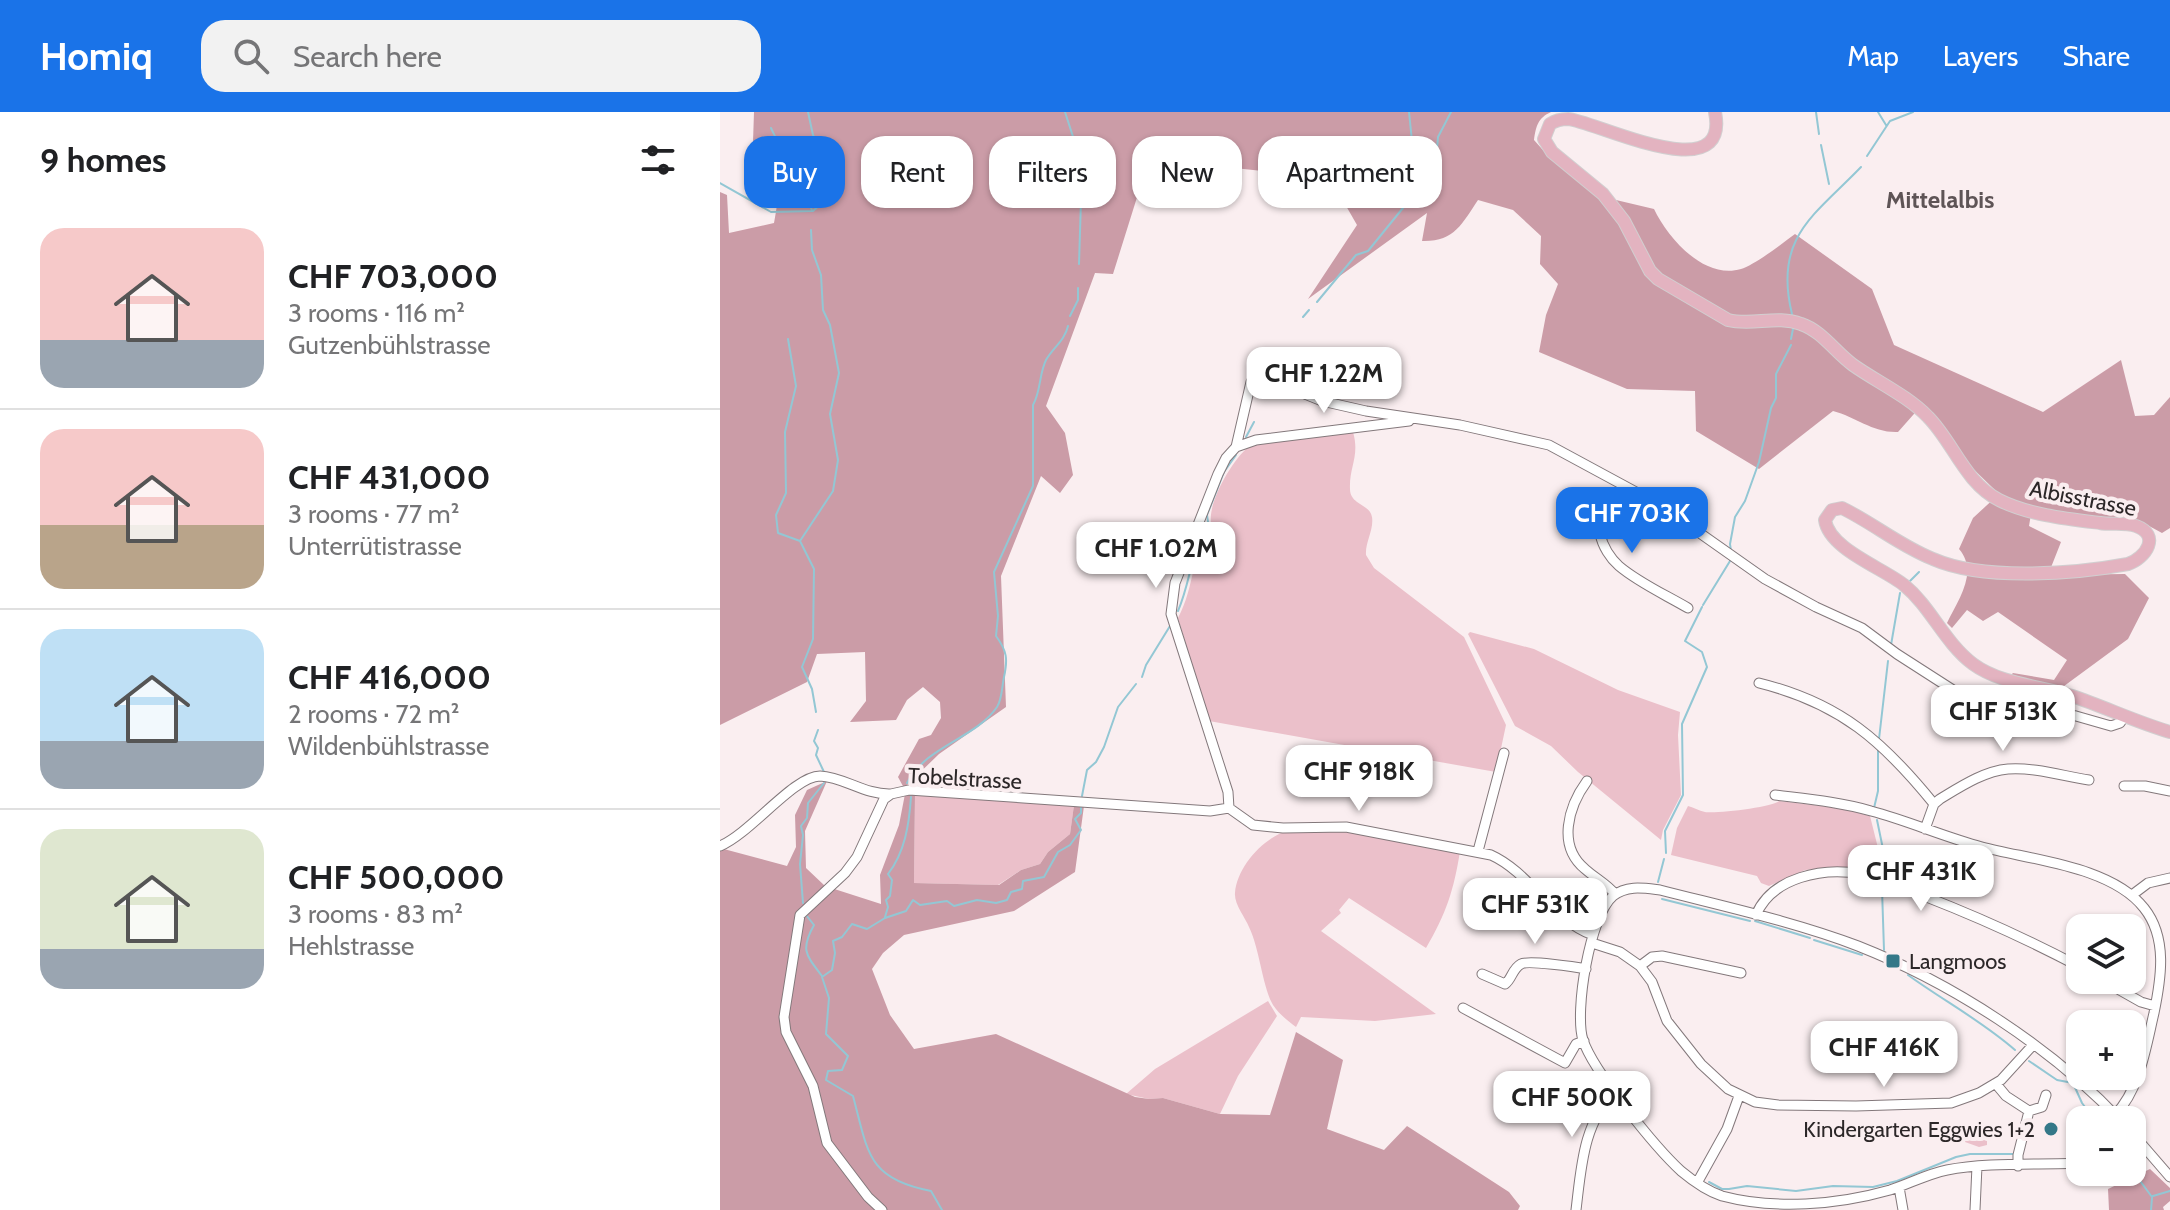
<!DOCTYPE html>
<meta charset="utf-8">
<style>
:root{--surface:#fff;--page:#f2f2f2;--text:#202124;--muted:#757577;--line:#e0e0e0;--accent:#1a73e8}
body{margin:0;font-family:Cabin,sans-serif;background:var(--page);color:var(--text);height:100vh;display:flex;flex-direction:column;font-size:30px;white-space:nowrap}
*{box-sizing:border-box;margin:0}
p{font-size:26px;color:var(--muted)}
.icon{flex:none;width:44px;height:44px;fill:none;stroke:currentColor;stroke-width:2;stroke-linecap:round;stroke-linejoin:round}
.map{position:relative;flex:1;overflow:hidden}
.drawer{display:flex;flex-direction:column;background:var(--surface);width:720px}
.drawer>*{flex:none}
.guide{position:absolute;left:24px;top:24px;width:760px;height:72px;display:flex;gap:16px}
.tools{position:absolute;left:1346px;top:802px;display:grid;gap:16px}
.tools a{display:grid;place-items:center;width:80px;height:80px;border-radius:16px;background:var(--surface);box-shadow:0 2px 6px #0004;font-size:40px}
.price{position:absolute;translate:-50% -68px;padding:0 18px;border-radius:16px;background:#fff;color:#222;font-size:26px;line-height:52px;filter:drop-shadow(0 2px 4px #0008)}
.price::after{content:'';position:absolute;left:50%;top:48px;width:24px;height:18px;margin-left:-12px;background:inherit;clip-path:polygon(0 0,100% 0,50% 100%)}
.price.selected{background:var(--accent);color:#fff}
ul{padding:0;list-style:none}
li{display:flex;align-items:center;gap:24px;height:200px;padding:0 40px}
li+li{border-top:2px solid var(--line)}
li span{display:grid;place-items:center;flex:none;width:224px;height:160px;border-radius:24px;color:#555}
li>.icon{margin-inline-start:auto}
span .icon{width:96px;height:96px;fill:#fffc;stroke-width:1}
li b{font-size:34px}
h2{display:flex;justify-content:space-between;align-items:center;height:96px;padding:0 40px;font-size:34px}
.chip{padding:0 28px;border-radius:24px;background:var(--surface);box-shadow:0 2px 6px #0004;font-size:28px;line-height:72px}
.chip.selected{background:var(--accent);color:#fff}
header{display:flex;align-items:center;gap:48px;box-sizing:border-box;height:112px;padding:0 40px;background:var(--accent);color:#fff}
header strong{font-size:38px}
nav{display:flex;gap:44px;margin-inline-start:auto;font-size:28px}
.search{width:560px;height:72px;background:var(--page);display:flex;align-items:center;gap:20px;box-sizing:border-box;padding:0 28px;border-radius:24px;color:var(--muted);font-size:30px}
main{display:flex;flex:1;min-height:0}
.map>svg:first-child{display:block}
.green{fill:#ebc0ca}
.forest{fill:#cb9ca7}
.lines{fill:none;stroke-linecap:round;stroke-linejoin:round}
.stream{stroke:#93c7d4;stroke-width:2}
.minor-casing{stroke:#83787b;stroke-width:11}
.major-casing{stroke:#d1cfd0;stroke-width:14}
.minor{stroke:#fff;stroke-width:9}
.major{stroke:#e3b3c0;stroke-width:12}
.poi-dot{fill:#347888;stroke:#faeef0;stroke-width:3}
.labels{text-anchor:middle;stroke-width:8;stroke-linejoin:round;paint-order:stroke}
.street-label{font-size:22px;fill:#2c2728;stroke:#faeef0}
.poi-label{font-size:22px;fill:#2c2728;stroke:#faeef0;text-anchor:start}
.neighbourhood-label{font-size:24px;font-weight:bold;fill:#5e5456;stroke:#faeef0}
</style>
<header>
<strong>Homiq</strong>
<div class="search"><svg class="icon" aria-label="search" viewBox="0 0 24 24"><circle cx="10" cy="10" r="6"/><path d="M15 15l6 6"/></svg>Search here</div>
<nav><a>Map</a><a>Layers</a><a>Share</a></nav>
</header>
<main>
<section class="drawer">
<h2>9 homes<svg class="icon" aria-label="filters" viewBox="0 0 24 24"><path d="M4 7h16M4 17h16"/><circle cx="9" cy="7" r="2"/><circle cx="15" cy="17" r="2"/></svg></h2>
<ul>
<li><span style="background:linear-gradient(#f6c9c9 70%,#9aa5b1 0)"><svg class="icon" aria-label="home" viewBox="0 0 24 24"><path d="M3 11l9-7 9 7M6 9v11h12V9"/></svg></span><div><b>CHF 703,000</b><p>3 rooms · 116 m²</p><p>Gutzenbühlstrasse</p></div></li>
<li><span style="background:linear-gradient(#f6c9c9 60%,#b9a48a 0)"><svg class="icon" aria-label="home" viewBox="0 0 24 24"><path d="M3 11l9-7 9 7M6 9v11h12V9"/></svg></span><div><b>CHF 431,000</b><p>3 rooms · 77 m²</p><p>Unterrütistrasse</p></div></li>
<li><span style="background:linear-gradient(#bfe0f5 70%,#9aa5b1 0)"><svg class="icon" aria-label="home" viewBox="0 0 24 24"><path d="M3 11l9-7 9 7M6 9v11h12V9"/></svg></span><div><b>CHF 416,000</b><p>2 rooms · 72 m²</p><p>Wildenbühlstrasse</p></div></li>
<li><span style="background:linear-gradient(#dfe7d0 75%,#9aa5b1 0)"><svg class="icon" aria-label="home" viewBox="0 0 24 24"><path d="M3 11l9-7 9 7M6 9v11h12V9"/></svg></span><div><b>CHF 500,000</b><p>3 rooms · 83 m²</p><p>Hehlstrasse</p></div></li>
</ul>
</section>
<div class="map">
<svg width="1450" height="1098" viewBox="0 0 1450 1098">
<rect width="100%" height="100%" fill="#faeef0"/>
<path class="green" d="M633,320C640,344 629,355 630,377C630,393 650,392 652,405C654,418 645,430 646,443L654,456L744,525L786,613L776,660L489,609L458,506C475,474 471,444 491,411C488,389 512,349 529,334Z
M750,520L814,537L898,578L960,600L958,623L961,683L943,718L941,728L858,660L831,634L795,614L748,522Z
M195,682L354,693L350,722L328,740L320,752L301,758L278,773L194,771Z
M1059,689L1119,696L1150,704L1158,736V758L1152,756L1149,760L1118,755L1085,758L1049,774L1041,771L1037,764L951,743L957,716L968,694C973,695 979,699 985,700C996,702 1053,695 1059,689Z
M570,718L631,720L740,739C734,778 726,802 706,836L629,786L619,798L621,801L601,819L716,902L655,909L581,905L576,915C568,909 559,902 553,893C542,873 540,838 529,815C525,805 514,792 515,781C517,754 545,724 570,718Z
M548,889L557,904L518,964L500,1002L443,986L429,987L406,982L435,957Z
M1252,1018L1261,1022L1267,1029V1033L1259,1035L1245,1030L1244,1022Z"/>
<path class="forest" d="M34,0H831C818,6 816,14 814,28L822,37L883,90L896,88L934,97C948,126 984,168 1021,157C1033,154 1063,131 1075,122L1152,177L1174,233L1323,300L1401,248L1415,304L1434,303L1450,285V416L1442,421L1418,408H1384L1312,396L1309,414L1341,430L1328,463L1405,462L1429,486L1408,527L1340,577L1290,564L1293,561L1334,568L1347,548L1278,500L1263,509L1247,498L1232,516L1227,511C1238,488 1259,460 1239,437L1253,406L1279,382L1240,344L1201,294L1178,320C1153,321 1136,305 1113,299L1039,357L976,319L975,279L907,277L819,240L826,203L838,172L820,152L821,124L793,98L758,88C742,112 734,130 702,129L707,101L588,187L637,113L610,66L429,47L393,162L375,161L326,294L345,321L353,363L340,381L321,364L281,464L286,595L219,642L184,676L178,665L199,627L211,623L221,606L220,590L203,575L187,588L176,608L130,610L146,589L145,540L97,542L87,570L0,613V80L7,83L9,121L54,111C62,68 59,63 33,30Z
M107,669L85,719L86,756L105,774L161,792L160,763L179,713L185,682H195L194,771L279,773L301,758L320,752L328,740L350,722L354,693L364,694L355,760L294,799L184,823L163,841L152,857L170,903L194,937L276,922L415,985L429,987L443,986L500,1002L550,1003L576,920L623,948L607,1017L664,1038L687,1014L789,1080L800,1094L798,1098H0V736L67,754L76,735L75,703L87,678Z
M1430,1057L1450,1076V1089L1443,1095L1444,1098H1389L1388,1077Z"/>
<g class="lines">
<path class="stream" d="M88,0L93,23L116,55L109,85L93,99
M345,0L357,37L350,58L358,66L355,79L361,88L359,152
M689,0L693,39L707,53
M1096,0L1099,22
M1158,0L1166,13
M51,16C54,23 60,32 61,40C63,52 61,60 67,71C73,84 87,85 92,98
M1101,33L1109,72
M1147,44L1170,9L1193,0
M0,71L51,100L92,99
M91,118L92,138L101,163L103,198L110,213L119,261L110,302L118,348L113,379L80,429L94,457L93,527L82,555L92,577L96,600
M597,190L636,143L648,139L687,91L705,62L707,53L716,49L718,25L731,0
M1072,202C1053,125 1095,103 1141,55
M350,204L358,188V176
M583,205L589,198
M68,227L76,274L65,320L66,381L56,403L58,421L80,429
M1071,227L1073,217
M550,263L562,238
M526,325L534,310
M1011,439L1010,432L1015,405L1025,389L1039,350L1051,296L1056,286V262L1071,233
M1189,470L1199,460
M983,493L1010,449
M458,499C471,469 471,438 488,410L487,403L504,360L516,343
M1171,533L1180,481
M422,565L426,553L450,514
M98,618L94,629L98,636L96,643L104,660
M1159,627L1168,549
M187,671C207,633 255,627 277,595C282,588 282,574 284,565C288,547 287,539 276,524L278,504L274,460L313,374V293C321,279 319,262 326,248C333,236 345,228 348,214
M362,684L367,658L376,650L384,635L398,595L416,572
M1154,696L1158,679V638
M1157,708L1163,737V762
M946,741L945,719L963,683L962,612L987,555L982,540L965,529L982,495
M938,770L944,747
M1162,777L1164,838
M942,787L1030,809
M83,791L80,752L83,723L81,714L87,706L88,691L104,671
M86,803L94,813C80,838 86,843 102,864
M165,805L168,795L166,788L170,784L172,768L168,762C185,740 189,713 191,685
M1035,809L1090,826
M1094,828L1142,843
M1188,863C1224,889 1262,909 1295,938
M1309,949L1337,968L1353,971L1362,991L1371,1003H1378L1381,1008
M1412,1058L1432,1085
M989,1070L1002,1077H1009L1027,1074L1076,1079L1113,1074L1153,1075L1177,1069L1236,1045L1250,1042H1293
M1433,1084L1450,1079
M222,1098L211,1079C147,1067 148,1040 133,984L106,968L108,959L122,958L128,944L106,922L109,886L102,865L112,858L115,841L113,829L122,825L132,812L147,817L165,806L186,799L193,788L200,793L227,789L234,794L257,788L276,791L287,788L291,780L302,777L303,769L324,765L338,740L350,733L361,718L355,707L361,701V695
M1431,1098L1432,1086"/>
<defs>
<path id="minor" d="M516,335L536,328L689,309
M932,389C920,390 907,389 896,393C867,405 882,439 899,454C919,471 946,483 968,496
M1039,571C1120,591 1163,629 1214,692
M867,669C848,695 837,734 865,757C875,766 887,772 895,782
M1404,674H1425L1450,679
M1055,683C1087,687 1120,690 1151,699C1189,709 1224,725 1262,735C1311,748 1391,754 1424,796C1448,826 1441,867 1434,901C1426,935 1420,977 1395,1003
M509,696L508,680L451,502L455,471L498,362L506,346L516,335L531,270H555L602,289L646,299L740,313L829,333L940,393L1045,467L1096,495L1142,516L1177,542L1233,578L1256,588L1356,604L1391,614L1400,611L1404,605
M509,696L533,713L563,716L626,715L771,743C811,761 831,808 873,823
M1205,717L1214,692L1220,687C1240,675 1264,659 1288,657C1314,655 1343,664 1369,668
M0,734C31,721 74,664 100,664C124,665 145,683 171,682
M758,739L784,641
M1412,783L1428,771L1450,766
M1036,803C1052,765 1103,755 1141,762C1163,767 1184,776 1204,784C1258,805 1309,828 1360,855
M872,831L900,840L920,854L932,870L947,909L981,952L1008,977L1035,990L1058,993L1136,994L1231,991L1259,981L1281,968L1313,933
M920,854L932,845L942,844L1021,861
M762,862L785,872C792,867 792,857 801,852C808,848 856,855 866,857
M1382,868L1421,890L1435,894
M743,896L845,951L856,932L864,929
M1276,972L1286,984L1309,999
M1309,999L1322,995L1326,983
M1412,1021L1450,1065
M1412,1041L1423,1034
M1360,1051C1319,1053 1266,1050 1227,1058C1207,1062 1189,1072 1170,1078C1117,1093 1055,1098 1002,1084C987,1079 973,1069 961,1059C936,1036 873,959 863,928C854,900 870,803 893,784C907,773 923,776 940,778C1006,795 1075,810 1138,834C1232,871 1331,935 1400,1008
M1298,1054V1043L1309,999
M977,1071L1007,1017L1019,984
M1179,1075L1183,1098
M162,1098L148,1085L107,1031L93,974L66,920L64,905L80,803L125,761L137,745L164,687L171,682L189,678L490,699L509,696
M856,1098C861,1058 863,1008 896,980
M1255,1098L1257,1054"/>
<path id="major" d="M995,0C1011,79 875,9 848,7C840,7 836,8 830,12L824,27L832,40L883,82L904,109L930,159L938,167L1008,208C1032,214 1057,203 1081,212C1102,219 1115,240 1133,253C1157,270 1188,284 1208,305C1233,330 1245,371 1279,388C1309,403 1347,407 1380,411C1391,413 1405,410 1416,414C1441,423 1426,446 1408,452C1354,462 1263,469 1213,447C1180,434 1153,411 1122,396L1112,398L1105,408C1109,437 1163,456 1184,473C1211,495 1224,530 1253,552C1280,572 1320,574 1352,584C1385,595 1416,610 1450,620"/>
</defs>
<use href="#minor" class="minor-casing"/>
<use href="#major" class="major-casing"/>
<use href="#minor" class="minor"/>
<use href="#major" class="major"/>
</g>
<g class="poi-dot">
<rect x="1165" y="841" width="16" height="16" rx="4"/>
<circle cx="1331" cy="1017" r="8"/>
</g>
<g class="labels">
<g class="street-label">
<text transform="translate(1363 386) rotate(11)" y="8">Albisstrasse</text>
<text transform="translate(245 666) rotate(3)" y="8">Tobelstrasse</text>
</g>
<g class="poi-label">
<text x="1189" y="857">Langmoos</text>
<text x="1315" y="1025" text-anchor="end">Kindergarten Eggwies 1+2</text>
</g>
<g class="neighbourhood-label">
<text x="1220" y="96">Mittelalbis</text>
</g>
</g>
</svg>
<div class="tools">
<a><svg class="icon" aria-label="layers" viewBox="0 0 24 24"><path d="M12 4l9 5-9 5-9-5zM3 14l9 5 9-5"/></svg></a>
<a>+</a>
<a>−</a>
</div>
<b class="price" style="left:604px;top:303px">CHF 1.22M</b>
<b class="price selected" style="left:912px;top:443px">CHF 703K</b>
<b class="price" style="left:436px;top:478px">CHF 1.02M</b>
<b class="price" style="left:1283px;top:641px">CHF 513K</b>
<b class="price" style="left:639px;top:701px">CHF 918K</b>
<b class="price" style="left:1201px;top:801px">CHF 431K</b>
<b class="price" style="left:815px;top:834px">CHF 531K</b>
<b class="price" style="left:1164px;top:977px">CHF 416K</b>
<b class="price" style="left:852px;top:1027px">CHF 500K</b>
<div class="guide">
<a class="chip selected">Buy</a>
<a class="chip">Rent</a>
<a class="chip">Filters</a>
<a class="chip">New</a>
<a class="chip">Apartment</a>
</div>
</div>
</main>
